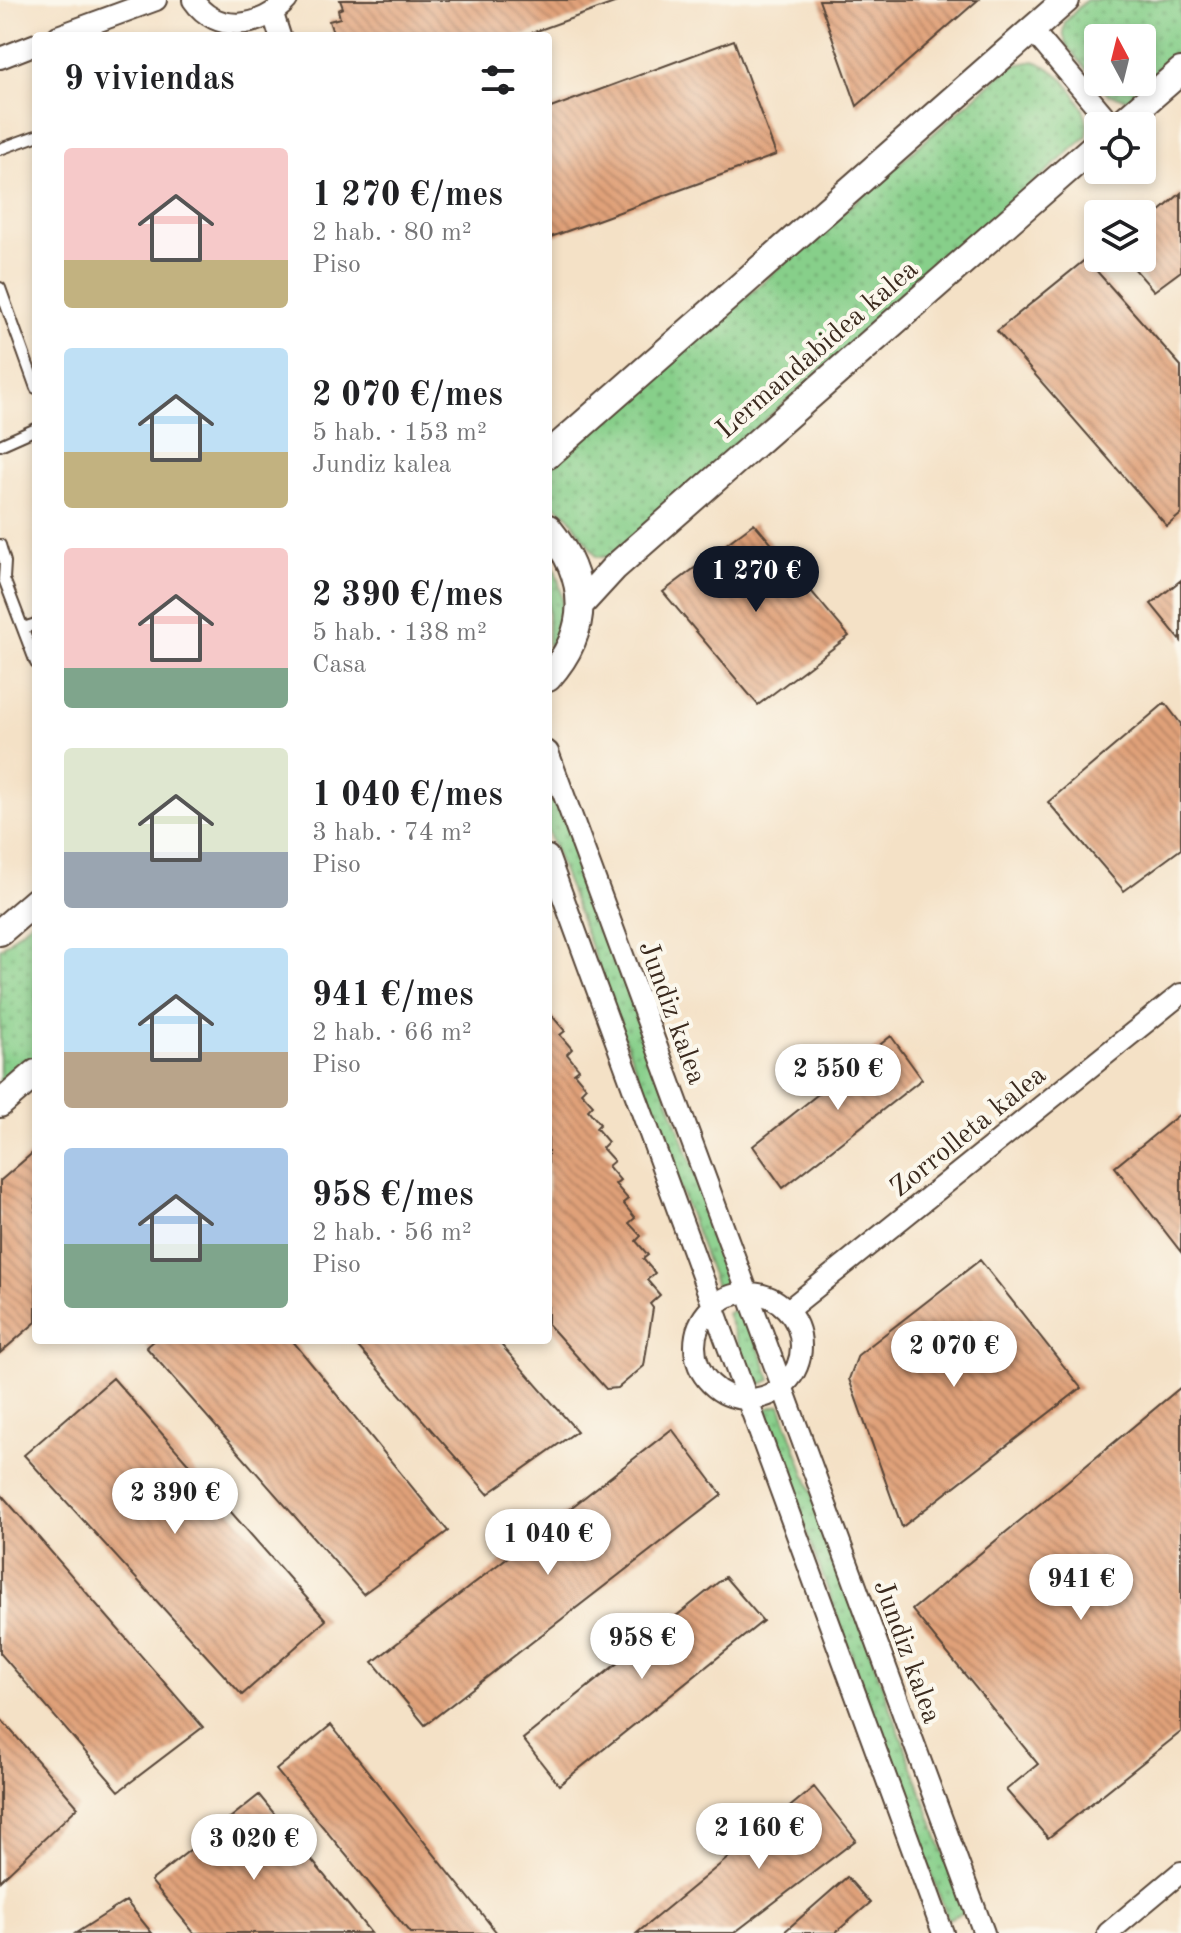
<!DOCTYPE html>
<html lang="es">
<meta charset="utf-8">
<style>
:root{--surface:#fff;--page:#f6f6f6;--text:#202124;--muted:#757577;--accent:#111827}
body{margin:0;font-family:"Old Standard TT",serif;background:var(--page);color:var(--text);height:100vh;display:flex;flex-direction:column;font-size:30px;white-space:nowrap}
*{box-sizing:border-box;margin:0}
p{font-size:26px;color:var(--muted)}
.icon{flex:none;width:44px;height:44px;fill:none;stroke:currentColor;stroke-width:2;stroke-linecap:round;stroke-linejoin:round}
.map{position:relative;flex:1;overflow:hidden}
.panel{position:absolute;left:32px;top:32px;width:520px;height:1312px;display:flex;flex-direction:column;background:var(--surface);border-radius:8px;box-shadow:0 4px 12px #0003}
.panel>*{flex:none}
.needle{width:52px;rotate:353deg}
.controls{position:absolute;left:1084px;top:24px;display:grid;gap:16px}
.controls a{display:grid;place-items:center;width:72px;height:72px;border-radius:8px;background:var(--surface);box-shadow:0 4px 12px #0003;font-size:40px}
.price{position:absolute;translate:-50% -68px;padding:0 18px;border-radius:28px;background:#fff;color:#222;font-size:26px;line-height:52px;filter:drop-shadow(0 2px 4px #0008)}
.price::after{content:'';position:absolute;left:50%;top:48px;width:24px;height:18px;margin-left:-12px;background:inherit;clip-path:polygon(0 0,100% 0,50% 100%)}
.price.selected{background:var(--accent);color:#fff}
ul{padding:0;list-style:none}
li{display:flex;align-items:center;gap:24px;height:200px;padding:0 32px}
li span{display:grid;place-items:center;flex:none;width:224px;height:160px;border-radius:8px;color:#555}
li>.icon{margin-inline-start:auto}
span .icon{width:96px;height:96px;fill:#fffc;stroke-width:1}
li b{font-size:34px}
h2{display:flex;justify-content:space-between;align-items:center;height:96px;padding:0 32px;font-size:34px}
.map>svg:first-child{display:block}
.grass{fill:url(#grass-dots);stroke:#617c54;stroke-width:2;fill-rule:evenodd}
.building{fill:url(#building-back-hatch)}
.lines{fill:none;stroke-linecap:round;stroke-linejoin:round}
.service-casing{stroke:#574537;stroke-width:14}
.minor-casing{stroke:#574537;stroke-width:24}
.tertiary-casing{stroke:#574537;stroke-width:30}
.service{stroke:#fff;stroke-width:10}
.minor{stroke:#fff;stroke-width:20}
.tertiary{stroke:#fff;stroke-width:26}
.labels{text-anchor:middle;stroke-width:8;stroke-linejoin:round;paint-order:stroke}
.street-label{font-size:28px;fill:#3b2a1e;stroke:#fbf7ec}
</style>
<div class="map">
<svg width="1181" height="1933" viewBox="0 0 1181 1933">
<defs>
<pattern id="grass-dots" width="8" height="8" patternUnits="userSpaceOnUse" patternTransform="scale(2)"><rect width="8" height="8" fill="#87cf8a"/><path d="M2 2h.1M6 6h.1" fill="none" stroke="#70a870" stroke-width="1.8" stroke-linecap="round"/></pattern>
<pattern id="building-back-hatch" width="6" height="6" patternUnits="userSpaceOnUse" patternTransform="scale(2)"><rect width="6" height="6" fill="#e0a179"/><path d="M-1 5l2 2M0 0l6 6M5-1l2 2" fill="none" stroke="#b78363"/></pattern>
</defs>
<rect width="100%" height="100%" fill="#fbf7ec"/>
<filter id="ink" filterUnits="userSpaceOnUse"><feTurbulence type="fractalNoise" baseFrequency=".0125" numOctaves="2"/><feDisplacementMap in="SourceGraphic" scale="16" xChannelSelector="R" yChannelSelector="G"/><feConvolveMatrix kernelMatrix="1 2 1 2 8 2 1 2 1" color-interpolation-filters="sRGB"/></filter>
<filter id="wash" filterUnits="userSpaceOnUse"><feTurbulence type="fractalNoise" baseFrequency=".006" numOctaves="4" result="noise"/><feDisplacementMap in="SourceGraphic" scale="32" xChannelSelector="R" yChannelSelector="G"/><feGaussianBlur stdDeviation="1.8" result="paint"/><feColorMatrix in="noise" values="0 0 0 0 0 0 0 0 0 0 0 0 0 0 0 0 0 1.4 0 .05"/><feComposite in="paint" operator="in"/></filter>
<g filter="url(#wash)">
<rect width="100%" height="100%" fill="#f4e1c6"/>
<path class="grass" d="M1086,0H1181V61L1131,100L1107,94L1067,46L1063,32L1065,22ZM1098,38H1142V82H1098Z
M1034,61C1061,69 1092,108 1087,136L609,557H597L567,514L548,500V470L1011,66Z
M548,555C565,586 568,620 548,651Z
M548,774L736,1284L718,1291L548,831Z
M36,917V1061L0,1093V949Z
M743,1307L771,1380L754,1387L727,1313Z
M780,1405L965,1912L948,1919L762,1410Z"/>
<g id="blocks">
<path class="building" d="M340,0H617V2L523,36H334L329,21L340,18L338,10L343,8Z
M819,0H978L857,106Z
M734,40L776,155L548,238V109Z
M1181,193V271L1154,291L1125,258H1142V227Z
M1086,259L1181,366V514L1167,526L997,331Z
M754,523L849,636L758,705L663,592Z
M1181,580V641L1151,604Z
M1165,703L1181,724V849L1124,891L1048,802Z
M548,1011L565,1031L560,1035L572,1049L567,1054L579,1069L574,1073L586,1087L581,1092L593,1105L588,1110L600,1124L596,1128L608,1142L602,1148L614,1161L608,1166L620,1180L615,1184L628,1199L623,1203L635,1218L629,1223L641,1236L636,1241L648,1255L643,1259L655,1273L647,1280L660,1295L650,1304L653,1308L644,1366L618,1388L606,1389L548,1324Z
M891,1036L922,1079L783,1188L753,1146Z
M1181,1113V1252L1115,1167Z
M36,1150V1322L0,1353V1181Z
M980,1260L1081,1388L902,1527L849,1379L858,1355Z
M154,1340H292L448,1531L363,1594L146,1347Z
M352,1340H497L577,1431L488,1494Z
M113,1378L326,1620L242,1695L24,1455Z
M1181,1387V1732L1048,1838L1006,1790L1038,1764L912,1610Z
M672,1429L722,1495L425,1725L373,1662Z
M0,1493L203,1727L119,1791L0,1653Z
M725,1577L763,1621L559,1785L523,1739Z
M0,1718L78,1807L0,1881Z
M331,1725L497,1933H410L276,1770Z
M814,1787L856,1840L734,1933H637Z
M259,1795L371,1933H194L151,1881Z
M847,1877L870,1903L835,1933H783Z
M126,1901L152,1933H76Z"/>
</g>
</g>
<g filter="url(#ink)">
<use href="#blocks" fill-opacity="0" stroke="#574537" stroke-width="2"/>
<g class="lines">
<defs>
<path id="service" d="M0,149L36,136
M0,288L36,388
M0,445L36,429
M0,545L5,562L4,579L36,663
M23,628L36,624"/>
<path id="minor" d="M193,0C217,35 262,28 287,0
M273,14L280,36
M1032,30L1113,126
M58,36L156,0
M0,58L36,44
M548,752L984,1933
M548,856L943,1933
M695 1346a53 53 0 1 1 106 0a53 53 0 1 1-106 0Z
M788,1310L1181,994
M1108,1933L1181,1872"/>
<path id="tertiary" d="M1118,126L1181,71
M548,455L1066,0
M548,528C588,577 592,629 548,678
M580,605L614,568L1098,143
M0,932L36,901
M0,1104L36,1073"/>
</defs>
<use href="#service" class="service-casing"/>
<use href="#minor" class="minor-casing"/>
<use href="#tertiary" class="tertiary-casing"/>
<use href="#service" class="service"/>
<use href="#minor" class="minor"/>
<use href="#tertiary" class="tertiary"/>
</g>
</g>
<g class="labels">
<g class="street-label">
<text transform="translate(816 348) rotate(-41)" y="10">Lermandabidea kalea</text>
<text transform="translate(674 1012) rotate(70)" y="10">Jundiz kalea</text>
<text transform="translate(967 1130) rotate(-39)" y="10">Zorrolleta kalea</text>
<text transform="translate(909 1651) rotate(70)" y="10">Jundiz kalea</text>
</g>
</g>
</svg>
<div class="controls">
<a><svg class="needle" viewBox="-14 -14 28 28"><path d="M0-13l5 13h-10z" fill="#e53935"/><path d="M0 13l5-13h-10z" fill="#757577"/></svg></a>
<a><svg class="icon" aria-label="locate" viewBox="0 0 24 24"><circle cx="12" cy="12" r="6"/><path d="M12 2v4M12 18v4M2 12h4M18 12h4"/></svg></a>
<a><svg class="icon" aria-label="layers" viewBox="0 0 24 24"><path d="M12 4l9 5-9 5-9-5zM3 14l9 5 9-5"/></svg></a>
</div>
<b class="price selected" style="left:756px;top:614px">1 270 €</b>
<b class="price" style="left:838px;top:1112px">2 550 €</b>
<b class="price" style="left:954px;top:1389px">2 070 €</b>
<b class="price" style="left:175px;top:1536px">2 390 €</b>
<b class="price" style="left:548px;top:1577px">1 040 €</b>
<b class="price" style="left:1081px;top:1622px">941 €</b>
<b class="price" style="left:642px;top:1681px">958 €</b>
<b class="price" style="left:759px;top:1871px">2 160 €</b>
<b class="price" style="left:254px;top:1882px">3 020 €</b>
<section class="panel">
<h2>9 viviendas<svg class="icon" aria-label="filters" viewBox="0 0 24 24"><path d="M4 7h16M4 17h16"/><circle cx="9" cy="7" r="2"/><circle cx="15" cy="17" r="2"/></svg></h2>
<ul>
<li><span style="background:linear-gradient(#f6c9c9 70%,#c2b280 0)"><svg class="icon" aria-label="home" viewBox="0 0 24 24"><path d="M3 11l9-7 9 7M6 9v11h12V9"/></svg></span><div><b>1 270 €/mes</b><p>2 hab. · 80 m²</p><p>Piso</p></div></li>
<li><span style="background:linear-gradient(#bfe0f5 65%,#c2b280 0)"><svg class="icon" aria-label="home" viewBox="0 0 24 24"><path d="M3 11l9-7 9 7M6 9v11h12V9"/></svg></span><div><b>2 070 €/mes</b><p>5 hab. · 153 m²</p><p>Jundiz kalea</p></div></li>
<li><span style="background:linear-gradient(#f6c9c9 75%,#7fa58c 0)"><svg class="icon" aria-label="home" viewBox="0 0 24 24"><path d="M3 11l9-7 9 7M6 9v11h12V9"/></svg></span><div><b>2 390 €/mes</b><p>5 hab. · 138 m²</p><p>Casa</p></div></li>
<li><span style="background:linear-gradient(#dfe7d0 65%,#9aa5b1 0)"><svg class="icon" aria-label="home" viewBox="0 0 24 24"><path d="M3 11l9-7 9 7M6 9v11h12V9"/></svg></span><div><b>1 040 €/mes</b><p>3 hab. · 74 m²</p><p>Piso</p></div></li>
<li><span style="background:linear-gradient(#bfe0f5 65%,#b9a48a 0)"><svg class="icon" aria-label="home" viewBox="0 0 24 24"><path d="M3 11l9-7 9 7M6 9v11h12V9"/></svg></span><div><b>941 €/mes</b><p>2 hab. · 66 m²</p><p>Piso</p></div></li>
<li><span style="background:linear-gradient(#a9c7e8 60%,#7fa58c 0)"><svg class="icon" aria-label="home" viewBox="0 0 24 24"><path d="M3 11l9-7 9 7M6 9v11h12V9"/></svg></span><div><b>958 €/mes</b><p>2 hab. · 56 m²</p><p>Piso</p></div></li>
</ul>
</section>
</div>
